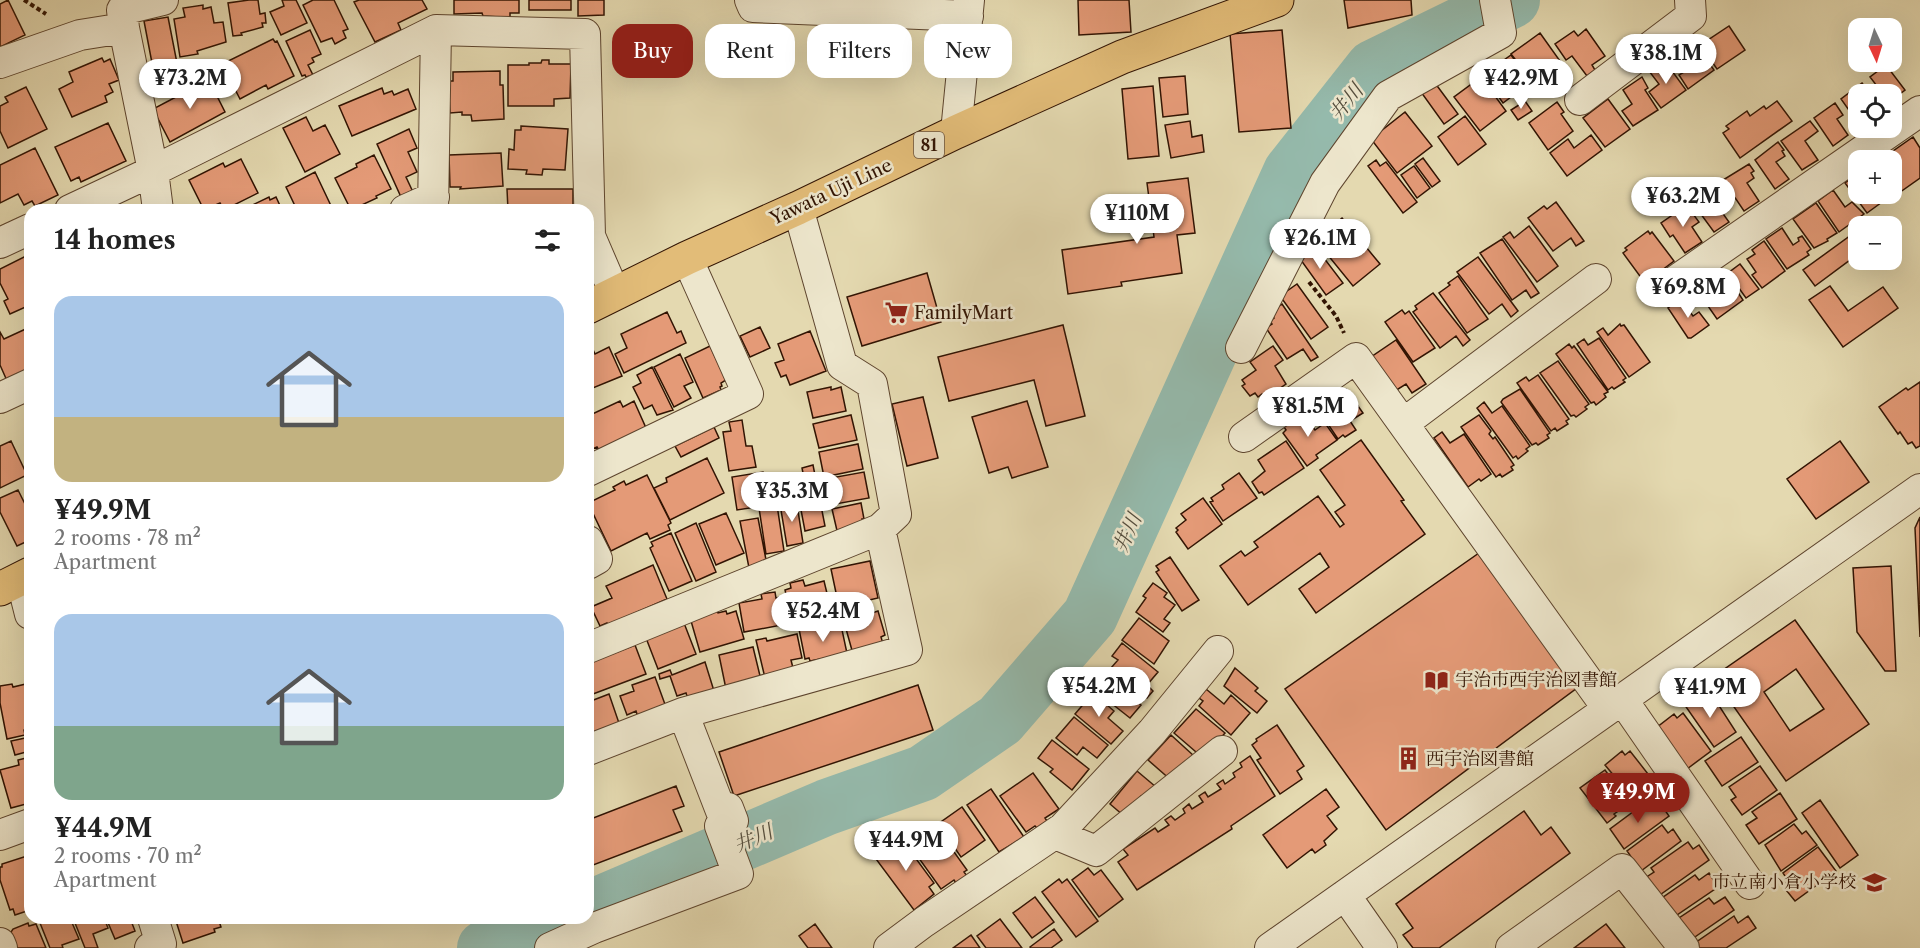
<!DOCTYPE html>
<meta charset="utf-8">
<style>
:root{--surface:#fff;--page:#f6f6f6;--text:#222;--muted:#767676;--accent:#8f2418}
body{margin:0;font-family:"Libre Caslon Text","Noto Serif JP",serif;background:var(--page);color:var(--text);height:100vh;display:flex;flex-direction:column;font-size:22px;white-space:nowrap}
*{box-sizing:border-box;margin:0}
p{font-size:20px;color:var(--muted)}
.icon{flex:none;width:33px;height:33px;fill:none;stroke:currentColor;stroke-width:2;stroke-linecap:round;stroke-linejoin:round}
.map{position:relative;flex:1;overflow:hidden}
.details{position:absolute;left:24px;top:204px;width:570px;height:720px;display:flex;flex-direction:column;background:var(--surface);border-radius:18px;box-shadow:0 6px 24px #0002}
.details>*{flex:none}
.guide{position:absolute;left:612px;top:24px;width:570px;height:54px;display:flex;gap:12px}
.needle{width:39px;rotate:176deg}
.buttons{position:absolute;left:1848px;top:18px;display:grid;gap:12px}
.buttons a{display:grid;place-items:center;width:54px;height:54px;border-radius:12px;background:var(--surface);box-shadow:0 6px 24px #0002;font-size:30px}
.price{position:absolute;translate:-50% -51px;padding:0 14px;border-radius:21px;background:#fff;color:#222;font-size:20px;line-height:39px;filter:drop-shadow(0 2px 3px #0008)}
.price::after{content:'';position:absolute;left:50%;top:36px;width:18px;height:14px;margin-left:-9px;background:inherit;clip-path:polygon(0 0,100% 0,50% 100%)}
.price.selected{background:var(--accent);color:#fff}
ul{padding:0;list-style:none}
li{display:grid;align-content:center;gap:12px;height:318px;padding:0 30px}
li span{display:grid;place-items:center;height:186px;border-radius:18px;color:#555}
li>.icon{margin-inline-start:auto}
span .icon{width:108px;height:108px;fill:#fffc;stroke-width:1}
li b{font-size:26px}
h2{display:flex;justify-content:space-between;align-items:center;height:72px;padding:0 30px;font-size:26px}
.tag{padding:0 21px;border-radius:18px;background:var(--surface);box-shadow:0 6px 24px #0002;font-size:21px;line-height:54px}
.tag.selected{background:var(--accent);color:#fff}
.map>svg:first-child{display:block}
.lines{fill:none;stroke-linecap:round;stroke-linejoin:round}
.river{stroke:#95baac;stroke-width:56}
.building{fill:#e49a77;stroke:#321403;stroke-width:1.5;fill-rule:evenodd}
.minor-casing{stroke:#5e452e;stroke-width:32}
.major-casing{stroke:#321403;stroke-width:35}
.path{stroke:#321403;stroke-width:4;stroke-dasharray:4.5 3;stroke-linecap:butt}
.minor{stroke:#ede6cc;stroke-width:30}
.major{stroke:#e2bc78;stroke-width:33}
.labels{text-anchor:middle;stroke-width:5;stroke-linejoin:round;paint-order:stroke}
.shield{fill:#ede6cc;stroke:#6a533f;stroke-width:1.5}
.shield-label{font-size:16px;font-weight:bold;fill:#321403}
.street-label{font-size:18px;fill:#321403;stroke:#ede6cc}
.poi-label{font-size:18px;fill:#321403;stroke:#ede6cc;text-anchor:start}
.water-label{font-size:20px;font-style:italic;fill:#554e3e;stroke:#ede6cc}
</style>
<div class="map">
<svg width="1920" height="948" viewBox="0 0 1920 948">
<rect width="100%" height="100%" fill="#e4d9b0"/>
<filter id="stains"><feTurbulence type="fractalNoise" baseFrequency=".00333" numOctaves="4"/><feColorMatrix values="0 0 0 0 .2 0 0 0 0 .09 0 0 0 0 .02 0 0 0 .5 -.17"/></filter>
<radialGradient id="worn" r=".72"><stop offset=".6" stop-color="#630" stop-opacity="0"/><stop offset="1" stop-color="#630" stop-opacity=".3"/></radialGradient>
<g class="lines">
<path class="river" d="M588,909L827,807L923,773L1000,720L1090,616L1291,172L1373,68L1512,0
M485,948L565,918"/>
</g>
<path class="building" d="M8,0L25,35L0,47V4Z
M249,0H258L260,14L265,13L266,23H262L263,27L241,33L242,35L233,36L228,3Z
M282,0H296L307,23L281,35L270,12L284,6Z
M313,0H334L348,29L343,31L346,38L335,44L332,38L321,42L303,5Z
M359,0H422L427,9L398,23L401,30L375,42L354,2Z
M454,0H519V13H510V17H499L483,16L482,13L454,14Z
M529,0H571V10H529Z
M578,0H604V15L578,16Z
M1078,0H1129L1131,32L1079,35Z
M1344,0H1411L1412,15L1348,28Z
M203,5V9L211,7L214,23L223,22L226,42L197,51L198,54L180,57L174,19L185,17L183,8Z
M168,17L177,63L168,64L167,60L152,63L144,21Z
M1729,26L1745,50L1717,69L1705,52L1713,47L1708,40Z
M1586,29L1605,56L1592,65L1595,70L1587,76L1572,56L1566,60L1555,44L1574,31L1578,36Z
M310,30L321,54L312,58L314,62L308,65L313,75L306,77L305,75L302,76L286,41Z
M1282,30L1291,128L1239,132L1230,34Z
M1540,33L1560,61L1532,81L1511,54Z
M273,39L275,42L277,41L294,76L268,89L266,85L240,99L222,64Z
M1693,40L1714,70L1688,89L1679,75L1689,69L1677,51Z
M1511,55L1531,82L1503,103L1483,75Z
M102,58L104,62L110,59L119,80L109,84L113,92L105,96L107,102L72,117L59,89L73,82L69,72Z
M542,60H549V64H571L570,98L554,99V106H508V65H529V63H541Z
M1664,60L1686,90L1661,108L1649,92L1659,84L1649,71Z
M1886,65L1905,90L1892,100V94H1883L1870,77Z
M500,71V85H503L504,119L472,121L471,115H462V112L450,113L448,81H453V72Z
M1185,76L1188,114L1163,117L1159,78Z
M1481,77L1506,111L1480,131L1454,97Z
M1642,77L1648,88L1645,90L1658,110L1633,126L1622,111L1632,104L1623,90Z
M212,78L222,96L218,98L225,112L170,142L153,109Z
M1435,83L1458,114L1444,124L1421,92Z
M1862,83L1870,94H1858V123L1841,99Z
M1153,86L1159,156L1128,159L1122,89Z
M26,87L47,129L8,148L0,131V106L8,102L5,97Z
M382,88L384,94L392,91L394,95L408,89L416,109L352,136L339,106Z
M1608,99L1630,129L1605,147L1583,118Z
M1525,101L1532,111L1518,120L1511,110Z
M1777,101L1792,121L1740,158L1723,133L1729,129L1726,126L1747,111L1750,116L1764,106L1766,109Z
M1557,102L1564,112L1561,114L1573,131L1548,150L1529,123Z
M1835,103L1843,115L1837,119L1848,135L1833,146L1814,118Z
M1405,112L1432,146L1397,173L1371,139Z
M1465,116L1486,144L1458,165L1438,137Z
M306,117L313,131L325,125L340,154L305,172L283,128Z
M1190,121L1192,137L1202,135L1204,152L1171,158L1165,125Z
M1810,121L1818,131L1805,141L1818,160L1802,170L1781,141Z
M108,123L126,161L81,182L79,177L71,181L55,147Z
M521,126L568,129L565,170L543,169L542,175L526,174L527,170L508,169L509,149L514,150L515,130H521Z
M409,129L417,148L408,152L417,172L406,177L413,192L401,197L377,144Z
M1591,135L1602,150L1567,176L1550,153L1568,139L1574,148Z
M1913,137L1920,148V178L1896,195L1892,189V160H1889L1886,156Z
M1778,142L1784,150L1782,151L1785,156L1776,162L1789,179L1775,189L1755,160Z
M35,148L58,195L35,206L32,201L24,205L18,194L0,203V165Z
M501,153L503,186L460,189L461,187H450L449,155Z
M374,155L391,189L376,196L377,198L351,210L335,178L357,167L356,164Z
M1423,158L1440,181L1432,187L1415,164Z
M241,159L258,193L224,210L220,203L204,210L189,180L223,163L225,167Z
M1376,160L1380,166L1386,162L1417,202L1403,213L1368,166Z
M1749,164L1754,171L1751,173L1754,178L1747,183L1759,201L1744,211L1723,180Z
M1414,166L1430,188L1417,198L1401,175Z
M315,172L333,210H297L286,187Z
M1858,173V194H1890L1887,195L1889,197L1867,213L1845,183Z
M1188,178L1195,233L1177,235L1182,273L1121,282L1122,286L1068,294L1062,250L1154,237L1147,183Z
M1718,184L1726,197L1716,204L1729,222L1714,232L1692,202Z
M507,189H573V210H508Z
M1833,190L1845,207L1852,202L1864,214L1839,232L1818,201Z
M269,197L270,200L276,197L282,210H242Z
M1556,202L1584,241L1576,246L1571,238L1553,251L1528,218L1544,206L1547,209Z
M1690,203L1696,212L1693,214L1699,222L1692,227L1702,242L1685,253L1673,235L1670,237L1661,223Z
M1816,203L1837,233L1827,239L1828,241L1814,248L1793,219Z
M474,206H504V210H474Z
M1342,218L1380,264L1353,286L1314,238L1316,236L1313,233L1322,226L1325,229L1327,228L1328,230Z
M1529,226L1558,266L1537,282L1503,237L1510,232L1514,238Z
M1782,228L1793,245L1799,241L1798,238L1802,236L1811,249L1807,252L1809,255L1787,269L1766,239Z
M1858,230V254L1815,286L1803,270Z
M1648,231L1650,234L1652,232L1674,261L1645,283L1623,253L1627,250L1625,248Z
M1502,239L1539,293L1531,298L1526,290L1512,300L1480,253Z
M1764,241L1785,271L1762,288L1752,275L1756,272L1747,259L1755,254L1752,250Z
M1314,245L1343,283L1326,295L1298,256Z
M30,254V305L10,314L4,301L8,299L0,283V269Z
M1478,257L1518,311L1511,317L1502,304L1489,314L1457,272Z
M1740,264L1759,289L1746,298L1728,273Z
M927,273L941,322L862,346L847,297Z
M1458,276L1488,319L1467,333L1439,293L1450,285L1448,283Z
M1709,276L1716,286L1719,284L1726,294L1735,288L1743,300L1717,319L1694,286Z
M1297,284L1328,327L1311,339L1280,296Z
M1830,286L1848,311L1883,287L1898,308L1843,347L1809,300Z
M1433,293L1470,340L1463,346L1456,336L1440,348L1413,312L1417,309L1415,306Z
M1680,299L1693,316L1699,312L1709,325L1691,338H1688L1668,308Z
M1282,304L1318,357L1311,361L1303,349L1287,359L1266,328L1272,324L1270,321L1274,318L1272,315L1276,312L1275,309Z
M1402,310L1405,314L1409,311L1435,348L1413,362L1385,322Z
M667,312L677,333L681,331L686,343L624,373L615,354L627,348L621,334Z
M1620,324L1621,326L1624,325L1650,362L1629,377L1597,332L1603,328L1608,335Z
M1063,325L1085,416L1046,426L1034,380L949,401L938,357Z
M30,327V372L8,383L0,365V332L4,339Z
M760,327L770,348L750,357L740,336Z
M810,331L826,371L790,385L786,375L781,377L775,363L784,360L778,344Z
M1599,338L1626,378L1623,380L1625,382L1614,389L1612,387L1608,390L1577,344L1584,339L1588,345Z
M1396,340L1426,384L1412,393L1406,384L1395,391L1371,357Z
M590,343L595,354L609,347L622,376L588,390V344Z
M1569,344L1572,348L1574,346L1608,392L1604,394L1606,397L1596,405L1594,402L1591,403L1556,354Z
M710,346L726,380L721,383L722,386L720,387L721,390L703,398L685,358Z
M1273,346L1283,360L1275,366L1286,384L1266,398L1262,394L1258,397L1255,393L1250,396L1242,386L1245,384L1242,380L1256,370L1250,362Z
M680,354L693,382L684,386L691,398L674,407L654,367Z
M1558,361L1589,404L1585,407L1587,409L1576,417L1574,415L1571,416L1540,373Z
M652,367L673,410L657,415L652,405L644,409L633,387L641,383L637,375Z
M1538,375L1569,419L1566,421L1568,424L1557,431L1555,428L1551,431L1517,383L1526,377L1529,381Z
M1920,382V446L1916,448L1912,442L1908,444L1900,432L1898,434L1879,407L1906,388L1908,390Z
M831,387V390L841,387L846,411L813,418L807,392Z
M1339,389L1341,392L1346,389L1363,413L1350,421L1356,430L1345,437L1343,435L1338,439L1315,405Z
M1520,389L1550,433L1547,435L1549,438L1538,445L1536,443L1532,445L1501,402L1503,399Z
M923,397L938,458L907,466L892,404Z
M620,401L623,407L634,401L646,428L599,450L597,447L588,451V416Z
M1027,401L1048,467L1012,478L1008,467L989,473L972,417Z
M1484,402L1492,413L1502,406L1530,446L1526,449L1528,451L1518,459L1516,456L1513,458L1477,408Z
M1303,413L1315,430L1325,423L1337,440L1316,455L1318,458L1307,466L1283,433L1286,430L1284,427Z
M851,415L857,440L819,448L813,424Z
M1479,415L1491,431L1489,434L1493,439L1495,437L1514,465L1511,467L1513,470L1502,477L1500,474L1496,477L1461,427Z
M742,420L746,446H752L756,467L729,471L723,432L731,431L729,422Z
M714,427L719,438L681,457L675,446Z
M1442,432L1450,443L1464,434L1491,474L1481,481L1479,479L1468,487L1434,438Z
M1361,440L1404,500L1401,501L1425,534L1316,613L1299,589L1329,567L1320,553L1248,605L1220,566L1241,551L1245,556L1258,547L1254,542L1318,496L1340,527L1344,524L1335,512L1345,505L1320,470Z
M11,441L27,475L0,488V446Z
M1286,441L1304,468L1264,495L1262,492L1259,493L1252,482L1265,471L1258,460Z
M1840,441L1869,482L1816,519L1787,479Z
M858,444L863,469L824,477L819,452Z
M707,458L724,493L670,520L654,488L667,482L666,478Z
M813,465L825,526L805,531L798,494L787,496L783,477L803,473L802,468Z
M763,472L764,479L776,477L780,501L749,505L750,508L737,510L732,477Z
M864,472L869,498L830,505L825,479Z
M1239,473L1257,498L1223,521L1210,502L1213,501L1211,498L1224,489L1222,485Z
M647,475L671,523L668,525L670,530L650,539L647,533L611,551L588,503L615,490L613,487L624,481L626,485Z
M18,490L30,514V540L17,546L0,512V498Z
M796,498L803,543L787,546L780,504L787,503L786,500Z
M1203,498L1222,524L1188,549L1176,532L1178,530L1176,528L1186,520L1181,514Z
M861,503L864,519H862L863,526L838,535L832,509Z
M777,505L784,551L766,554L759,508Z
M726,513L744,553L716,565L699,524Z
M1920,517V637L1915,528Z
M758,518L767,565L749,568L740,521Z
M696,523L716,572L696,581L675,533Z
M671,533L692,581L669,591L650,548L653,546L651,542Z
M1479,553L1577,688L1386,830L1285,689Z
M1170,557L1199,600L1182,611L1156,572L1159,570L1156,566Z
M870,561L878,598L839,607L831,569Z
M653,565L667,599L608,625L607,623L600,626L591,607L612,598L606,586Z
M1891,566L1896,671H1885L1857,632L1853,568Z
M803,580L805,586L824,581L832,614L793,624L785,590L791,588L790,583Z
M1153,583L1167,593L1164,597L1175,605L1164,619L1170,623L1163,632L1136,612L1146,598L1143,596Z
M775,592L776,598L781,597L787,624L744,632L739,603L762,599L761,594Z
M717,611L718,613L726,611L727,614L736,611L744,639L700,652L691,621Z
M878,611L885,635L881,637L883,644L853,654L843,618L859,614L860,617Z
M1139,618L1169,641L1154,664L1122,640Z
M1795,620L1869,724L1786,781L1713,677ZM1796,669L1824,709L1790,731L1764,692Z
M684,623L696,654L658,669L646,638Z
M819,625L820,629L841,625L848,658H826L810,661L809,658L805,659L799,629Z
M797,634L802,658L791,660L793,668L765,678L756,640L766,638L767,641Z
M1122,643L1158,672L1147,685L1153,691L1147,698L1111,668L1118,660L1112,656Z
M635,645L646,674L593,694L588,680V663Z
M753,647L761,680L726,689L719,655Z
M705,662L714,691L688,699L686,693L677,696L670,676L660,679L659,674L670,670L672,675Z
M1235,668L1258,688L1255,691L1267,701L1257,713L1224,686Z
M1107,669L1130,688L1126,693L1141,705L1130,718L1092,688Z
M655,677L666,707L638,717L636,711L627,715L620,696L634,691L632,685Z
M30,683V729L24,730L25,735L7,739L0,703V686L12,684L13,687Z
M918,685L933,730L734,796L719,752Z
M1206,689L1224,704L1231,695L1250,713L1231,735L1199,706L1203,701L1199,698Z
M1703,691L1714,707L1718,704L1736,732L1714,747L1684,704Z
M1093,693L1114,711L1108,718L1123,731L1111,744L1075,714Z
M609,694L620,726L588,737V704L592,703L591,701Z
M1196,709L1225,733L1203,758L1174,733Z
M1683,713L1711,751L1687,769L1656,728L1674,714L1677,718Z
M1074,717L1108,745L1097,758L1083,747L1077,755L1056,738Z
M1277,725L1304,766L1297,771L1302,779L1280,794L1257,760L1261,758L1252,745L1257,741L1256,739Z
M1171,735L1194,756L1172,781L1148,760Z
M30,737V751L15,755L11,741Z
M1741,737L1758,762L1722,786L1705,761Z
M1052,740L1089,769L1072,790L1050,772L1053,769L1038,758Z
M1622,751L1625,755L1630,751L1659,788L1646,798L1643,794L1635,801L1605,765Z
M1250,756L1275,796L1231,826L1232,829L1137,890L1118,862L1128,855L1123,849L1155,828L1158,832L1169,825L1165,820L1171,816L1175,820L1185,813L1183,809L1189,804L1192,809L1203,802L1199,796L1205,792L1208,797L1221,789L1217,784L1223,780L1225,784L1235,777L1233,773L1242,767L1240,763Z
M30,757V803L11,808L0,770L19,765L18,760Z
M1760,766L1777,790L1742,815L1731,800L1736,797L1729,787Z
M1605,770L1629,804L1614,814L1616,816L1607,823L1580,788Z
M1137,771L1156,787L1146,800L1141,796L1124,816L1110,804Z
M1033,773L1059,809L1045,818L1047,821L1037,828L1035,826L1026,832L1000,796Z
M676,786L684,806L673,810L682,831L588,867V820Z
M991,789L1024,837L999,852L967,805Z
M1326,789L1339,807L1327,816L1337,829L1324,841L1326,845L1315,853L1312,849L1287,868L1263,835Z
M1780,793L1797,819L1759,844L1746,825L1757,818L1752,812Z
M1820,800L1858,855L1840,868L1802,813Z
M1645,803L1650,810L1660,803L1669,816L1624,849L1610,829Z
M962,807L985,840L961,857L938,824Z
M1524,811L1541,835L1551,827L1570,853L1439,948H1413L1403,935L1413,928L1396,904Z
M1794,824L1802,834L1806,831L1817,845L1781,871L1765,845Z
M1662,825L1668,833L1673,829L1681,841L1641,871L1627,851Z
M939,831L967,870L964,872L967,876L956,883L954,880L941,889L913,850Z
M897,833L934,883L929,887L934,894L914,910L876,859L886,852L881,845Z
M1688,842L1693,849L1699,845L1709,860L1657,897L1645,878L1654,872L1651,868Z
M1818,847L1836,871L1795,901L1786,890L1789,888L1784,881L1787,879L1783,873Z
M30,855V910L15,915L13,909L10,910L0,880V867H2V864Z
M1088,868L1094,875L1101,870L1123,899L1099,917L1072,880Z
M1709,873L1718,887L1674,917L1659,900L1695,875L1699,880Z
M1059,879L1062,883L1067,879L1098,921L1076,937L1042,892Z
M1035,897L1054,922L1032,938L1013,913Z
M1725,897L1734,910L1689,941L1676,920L1709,898L1714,904Z
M1734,916L1738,923L1748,916L1756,928L1726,948H1694L1692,945Z
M38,918H70L79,939L62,945L63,948H50Z
M73,918H104L108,928L93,934L98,948H85Z
M106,918H130L135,931L115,939Z
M175,918H218L221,927L214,929L215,932L183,943Z
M1000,919L1022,948H986L977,936Z
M28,923L29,926L36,924L46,948H17L11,932L13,929Z
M815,924L832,948H808L799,936Z
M1606,924L1625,948H1574Z
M1054,929L1062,940L1051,948H1031L1030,947Z
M971,935L980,948H953Z"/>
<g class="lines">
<defs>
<path id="minor" d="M750,0L753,7L968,16
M124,28L122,10L163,0
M0,63L80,35L124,28L153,171L158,210
M1580,100L1691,16L1690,0
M956,132L969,0
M70,210L153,171L436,30L585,34L590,236L615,294
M405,210L434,197
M433,210L436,30
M0,243L30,229
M1665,288L1920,111
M1241,348L1325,183L1388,96L1501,33L1495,0
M0,398L30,384
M1404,423L1596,279
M1244,437L1356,358L1608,709
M588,471L748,394L687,258
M588,541L597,559L588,564
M21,578L30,614
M588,648L880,529L896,514L872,384L842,365L798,208
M1622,699L1750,884
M588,750L683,713L907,650L880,529
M1055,834L1096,851L1222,751
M0,835L30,824
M1345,895L1382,948
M0,943L2,948
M150,948L161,944L153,918
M550,948L594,928L738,874L720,826L733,821L728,808L721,811L683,713
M889,948L924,922L1063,828L1152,732L1218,651
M1270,948L1920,489
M1511,948L1622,869L1684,948"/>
<path id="major" d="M588,307L687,258L798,208L956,132L1122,57L1277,0
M0,589L30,574"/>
</defs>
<use href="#minor" class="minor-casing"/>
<use href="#major" class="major-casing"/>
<path class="path" d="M24,0L46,14
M1309,282L1336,316L1344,333"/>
<use href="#minor" class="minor"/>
<use href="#major" class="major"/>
</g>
<defs>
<symbol id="supermarket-bare" viewBox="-9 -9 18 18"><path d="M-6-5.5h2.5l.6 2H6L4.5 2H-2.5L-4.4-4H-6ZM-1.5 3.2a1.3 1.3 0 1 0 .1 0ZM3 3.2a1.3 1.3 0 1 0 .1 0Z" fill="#8f2418" stroke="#ede6cc" stroke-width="2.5" paint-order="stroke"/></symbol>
<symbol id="library-bare" viewBox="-9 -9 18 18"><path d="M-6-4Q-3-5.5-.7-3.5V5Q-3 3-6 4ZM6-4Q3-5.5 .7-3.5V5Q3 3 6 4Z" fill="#8f2418" stroke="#ede6cc" stroke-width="2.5" paint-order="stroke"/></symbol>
<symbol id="building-bare" viewBox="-9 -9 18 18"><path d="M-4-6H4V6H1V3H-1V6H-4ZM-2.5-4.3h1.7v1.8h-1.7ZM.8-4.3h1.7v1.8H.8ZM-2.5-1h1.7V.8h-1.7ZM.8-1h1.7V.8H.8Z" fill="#8f2418" stroke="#ede6cc" stroke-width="2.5" paint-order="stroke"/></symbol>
<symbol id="school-bare" viewBox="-9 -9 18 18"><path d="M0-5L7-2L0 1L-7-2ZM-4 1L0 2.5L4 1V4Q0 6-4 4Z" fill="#8f2418" stroke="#ede6cc" stroke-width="2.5" paint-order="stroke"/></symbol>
</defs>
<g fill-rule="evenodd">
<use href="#supermarket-bare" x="880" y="296" width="33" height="33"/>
<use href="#library-bare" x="1420" y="664" width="33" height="33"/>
<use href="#building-bare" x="1392" y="742" width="33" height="33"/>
<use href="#school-bare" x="1858" y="866" width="33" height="33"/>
</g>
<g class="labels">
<rect class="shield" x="914" y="132" width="30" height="26" rx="4.5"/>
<g class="shield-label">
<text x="929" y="151">81</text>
</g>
<g class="street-label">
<text transform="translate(831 192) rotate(-25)" y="6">Yawata Uji Line</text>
</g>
<g class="poi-label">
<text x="914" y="319">FamilyMart</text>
<text x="1455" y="686">宇治市西宇治図書館</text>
<text x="1426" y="765">西宇治図書館</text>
<text x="1856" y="888" text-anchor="end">市立南小倉小学校</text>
</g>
<g class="water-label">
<text transform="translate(1346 102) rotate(-51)" y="7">井川</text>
<text transform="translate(1127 533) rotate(-66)" y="7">井川</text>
<text transform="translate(753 838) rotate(-23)" y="7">井川</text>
</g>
</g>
<rect width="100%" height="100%" filter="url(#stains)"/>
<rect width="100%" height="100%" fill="url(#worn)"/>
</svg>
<div class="buttons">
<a><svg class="needle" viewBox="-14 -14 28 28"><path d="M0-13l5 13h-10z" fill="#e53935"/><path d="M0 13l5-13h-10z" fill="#767676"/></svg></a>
<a><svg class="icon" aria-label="locate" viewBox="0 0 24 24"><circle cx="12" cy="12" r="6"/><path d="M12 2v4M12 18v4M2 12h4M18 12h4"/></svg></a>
<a>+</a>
<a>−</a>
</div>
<b class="price" style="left:1666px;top:85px">¥38.1M</b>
<b class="price" style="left:190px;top:110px">¥73.2M</b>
<b class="price" style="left:1521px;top:110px">¥42.9M</b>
<b class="price" style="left:1683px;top:228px">¥63.2M</b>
<b class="price" style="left:1137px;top:245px">¥110M</b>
<b class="price" style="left:1320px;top:270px">¥26.1M</b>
<b class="price" style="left:1688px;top:319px">¥69.8M</b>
<b class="price" style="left:1308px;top:438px">¥81.5M</b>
<b class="price" style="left:792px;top:523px">¥35.3M</b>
<b class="price" style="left:823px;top:643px">¥52.4M</b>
<b class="price" style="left:1099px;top:718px">¥54.2M</b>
<b class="price" style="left:1710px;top:719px">¥41.9M</b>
<b class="price selected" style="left:1638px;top:824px">¥49.9M</b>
<b class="price" style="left:906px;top:872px">¥44.9M</b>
<div class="guide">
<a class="tag selected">Buy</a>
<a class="tag">Rent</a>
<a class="tag">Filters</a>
<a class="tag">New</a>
</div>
<section class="details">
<h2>14 homes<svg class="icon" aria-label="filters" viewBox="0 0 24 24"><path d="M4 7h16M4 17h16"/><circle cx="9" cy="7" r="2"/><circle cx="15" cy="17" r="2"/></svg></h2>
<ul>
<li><span style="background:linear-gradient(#a9c7e8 65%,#c2b280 0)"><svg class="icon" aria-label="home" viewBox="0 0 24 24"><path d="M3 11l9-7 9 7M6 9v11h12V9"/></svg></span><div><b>¥49.9M</b><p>2 rooms · 78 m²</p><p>Apartment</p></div></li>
<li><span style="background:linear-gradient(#a9c7e8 60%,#7fa58c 0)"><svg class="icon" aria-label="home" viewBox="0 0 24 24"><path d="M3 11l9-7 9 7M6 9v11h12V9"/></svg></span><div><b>¥44.9M</b><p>2 rooms · 70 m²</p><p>Apartment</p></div></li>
</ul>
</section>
</div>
